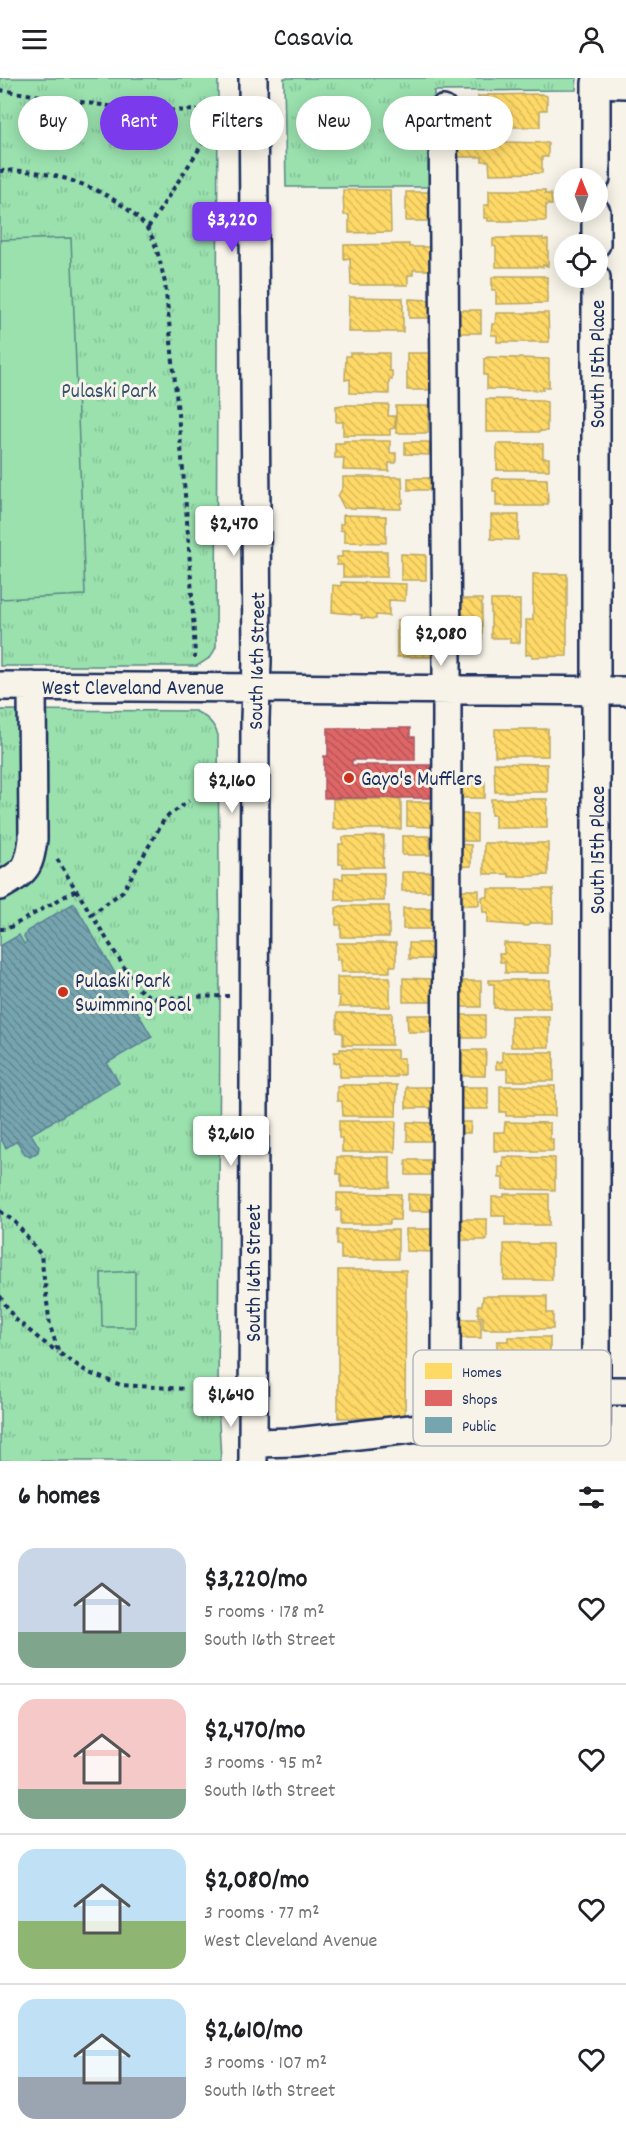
<!DOCTYPE html>
<meta charset="utf-8">
<style>
:root{--surface:#fff;--page:#f2f2f2;--text:#202124;--muted:#757577;--line:#e0e0e0;--accent:#7c3aed}
body{margin:0;font-family:Dekko,sans-serif;background:var(--page);color:var(--text);height:100vh;display:flex;flex-direction:column;font-size:22px;white-space:nowrap}
*{box-sizing:border-box;margin:0}
p{font-size:20px;color:var(--muted)}
.icon{flex:none;width:33px;height:33px;fill:none;stroke:currentColor;stroke-width:2;stroke-linecap:round;stroke-linejoin:round}
.map{position:relative;height:1383px;overflow:hidden}
.details{display:flex;flex-direction:column;background:var(--surface);flex:1}
.details>*{flex:none}
.banner{position:absolute;left:18px;top:18px;width:591px;height:54px;display:flex;gap:12px}
.needle{width:39px;rotate:359deg}
.buttons{position:absolute;left:554px;top:90px;display:grid;gap:12px}
.buttons a{display:grid;place-items:center;width:54px;height:54px;border-radius:50%;background:var(--surface);box-shadow:0 3px 15px #0003;font-size:30px}
.price{position:absolute;translate:-50% -51px;padding:0 14px;border-radius:6px;background:#fff;color:#222;font-size:20px;line-height:39px;filter:drop-shadow(0 2px 3px #0008)}
.price::after{content:'';position:absolute;left:50%;top:36px;width:18px;height:14px;margin-left:-9px;background:inherit;clip-path:polygon(0 0,100% 0,50% 100%)}
.price.on{background:var(--accent);color:#fff}
ul{padding:0;list-style:none}
li{display:flex;align-items:center;gap:18px;height:150px;padding:0 18px}
li+li{border-top:2px solid var(--line)}
li span{display:grid;place-items:center;flex:none;width:168px;height:120px;border-radius:18px;color:#555}
li>.icon{margin-inline-start:auto}
span .icon{width:72px;height:72px;fill:#fffc;stroke-width:1}
li b{font-size:26px}
h2{display:flex;justify-content:space-between;align-items:center;height:72px;padding:0 18px;font-size:26px}
.pill{padding:0 21px;border-radius:27px;background:var(--surface);box-shadow:0 3px 15px #0003;font-size:21px;line-height:54px}
.pill.on{background:var(--accent);color:#fff}
header{display:flex;justify-content:space-between;align-items:center;height:78px;padding:0 18px;background:var(--surface);font-size:27px;font-weight:600}
.map>svg:first-child{display:block}
.grass{fill:url(#grass-tufts);stroke:#5a8886;stroke-width:1.5}
.pitch{fill:#9ae1ae;stroke:#5a8886;stroke-width:1.5}
.homes{fill:url(#homes-back-hatch);stroke:#bba664;stroke-width:1.5}
.shops{fill:url(#shops-back-hatch);stroke:#a55664;stroke-width:1.5}
.public{fill:url(#public-back-hatch);stroke:#5b8297;stroke-width:1.5}
.lines{fill:none;stroke-linecap:round;stroke-linejoin:round}
.minor-casing{stroke:#1b2f5e;stroke-width:32}
.path{stroke:#1b2f5e;stroke-width:4;stroke-dasharray:4.5 4.5;stroke-linecap:butt}
.minor{stroke:#f7f3e8;stroke-width:27}
.poi-dot{fill:#c8321e;stroke:#f7f3e8;stroke-width:2}
.labels{text-anchor:middle;stroke-width:6;stroke-linejoin:round;paint-order:stroke}
.street-label{font-size:21px;fill:#1b2f5e;stroke:#f7f3e8}
.park-label{font-size:21px;fill:#34536e;stroke:#f7f3e8}
.poi-label{font-size:21px;fill:#1b2f5e;stroke:#f7f3e8;text-anchor:start}
.key{fill:#f7f3e8;stroke:#b5b8bf;stroke-width:1.5}
.key-label{font-size:16px;fill:#1b2f5e}
</style>
<header><svg class="icon" aria-label="menu" viewBox="0 0 24 24"><path d="M4 6h16M4 12h16M4 18h16"/></svg>Casavia<svg class="icon" aria-label="person" viewBox="0 0 24 24"><circle cx="12" cy="8" r="4"/><path d="M4 21q1-7 8-7t8 7"/></svg></header>
<div class="map">
<svg width="626" height="1383" viewBox="0 0 626 1383">
<defs>
<pattern id="grass-tufts" width="24" height="20" patternUnits="userSpaceOnUse" patternTransform="scale(1.5)"><rect width="24" height="20" fill="#9ae1ae"/><path d="M3 7l-1-3M5 7V3M7 7l1-3M15 17l-1-3M17 17v-4M19 17l1-3" fill="none" stroke="#84c198"/></pattern>
<pattern id="homes-back-hatch" width="6" height="6" patternUnits="userSpaceOnUse" patternTransform="scale(1.5)"><rect width="6" height="6" fill="#ffd966"/><path d="M-1 5l2 2M0 0l6 6M5-1l2 2" fill="none" stroke="#dabb5b"/></pattern>
<pattern id="shops-back-hatch" width="6" height="6" patternUnits="userSpaceOnUse" patternTransform="scale(1.5)"><rect width="6" height="6" fill="#e06666"/><path d="M-1 5l2 2M0 0l6 6M5-1l2 2" fill="none" stroke="#b55457"/></pattern>
<pattern id="public-back-hatch" width="6" height="6" patternUnits="userSpaceOnUse" patternTransform="scale(1.5)"><rect width="6" height="6" fill="#76a5af"/><path d="M-1 5l2 2M0 0l6 6M5-1l2 2" fill="none" stroke="#608792"/></pattern>
</defs>
<rect width="100%" height="100%" fill="#f7f3e8"/>
<filter id="ink" filterUnits="userSpaceOnUse"><feTurbulence type="fractalNoise" baseFrequency=".0167" numOctaves="2"/><feDisplacementMap in="SourceGraphic" scale="12" xChannelSelector="R" yChannelSelector="G"/><feConvolveMatrix kernelMatrix="1 2 1 2 8 2 1 2 1" color-interpolation-filters="sRGB"/></filter>
<g filter="url(#ink)">
<path class="grass" d="M0,0H218L216,569L211,579L197,588H0Z
M284,0H577L576,12L434,13V109H286Z
M0,632L195,633C207,639 213,644 218,657L220,915L218,1325L221,1383H0Z"/>
<path class="pitch" d="M71,160L85,517L0,521V162Z
M135,1193V1249H102L101,1195Z"/>
<path class="homes" d="M541,16L547,18V32H540V49H488L489,37H478V18H488V17Z
M458,63L548,65V79H542V95L490,96L489,83H482V79H458Z
M343,112H390L391,154L349,155V137H344Z
M489,112H545V116H551L552,127H546V143H488V140H484V127H489Z
M406,114H430V143H406Z
M498,160H543V162H548V188L543,187V189H496V169L493,168V161Z
M409,166V169H433V192H413V197H408V207H351L350,180L344,181V167Z
M496,198H544V199H547V225L496,226V212H492V199H496Z
M349,219L403,220V254H348Z
M409,221L432,222L431,240H409Z
M459,232H481V255H459Z
M496,235H548L549,264H497V257H491L492,246H495Z
M350,275H389V293H392V302H389V316L350,315V301L345,302L346,278H350Z
M407,275H432V312H407Z
M488,279L549,281V309H543V312L487,311V297H484V281Z
M486,321L542,322V323L547,324V353H540V354H486Z
M343,327H389L388,338H395V350L390,351V357H343V344H336V328Z
M396,328H429L428,355H396Z
M344,363H390V375H396V385H389V393L343,392L344,380H335V365H344Z
M405,364H430L429,377L405,376Z
M497,366H543V380H549V392H497Z
M343,399H402L403,425H401V431L344,430L338,418L343,409Z
M408,400H431V412H408Z
M496,400L547,401L548,426H543V428H496V413H493V402Z
M343,437L386,438V465L344,464V453L340,452V446H343Z
M491,437H519L518,462L491,461Z
M342,473H387V499H343V487H337V479H342Z
M401,476L426,477V502H401Z
M533,496H567V578L532,579V576L526,577V542H533Z
M341,504L406,506L405,523L389,522V538L376,537V541L361,540L362,537L332,534L333,507L341,508Z
M454,521H482V562H479L480,565H471V560L454,561Z
M491,522H520V565H510V560H491Z
M397,542H439L438,579H397Z
M495,651H548V678H495Z
M494,685L547,686V714H495Z
M459,704H485V720H459Z
M333,721H401V751H333Z
M491,721H547V750H495V737H491Z
M407,724H430L431,749L407,748Z
M453,736H477V763H453Z
M384,758L383,789H343V786H339V766H343V759Z
M402,758H430V777H402Z
M484,765H548V797L509,799V796H484Z
M456,766L471,767V788L456,789Z
M402,794H430V813H402Z
M343,795H384V823H343V821H335V800L343,801Z
M488,811H553V845H530L528,848L488,845V834H483L482,819H488Z
M457,812H479V827H457Z
M341,828H389V859H341V847H336V830Z
M403,830H431V851H403Z
M337,865H396V888H390V894H341V881L337,882Z
M409,865H433L432,881H409Z
M504,865L549,866V895H505V884H500L499,876H504Z
M337,899H390V929H339L340,918H337Z
M403,900L433,901V924H403Z
M489,902H550V930H494V906H489Z
M457,903H481V929H456Z
M337,935H392V967H343V955L337,954Z
M407,937H433V954H408Z
M457,937H485V960H457Z
M511,938H549V969H511Z
M340,971L397,972V980H404V997H396V999H340V984L334,985V974H340Z
M461,972H486L485,998H461Z
M502,974H554V1003H507V991H496V984H502Z
M343,1007H397L396,1038H343L342,1023H337V1009L343,1008Z
M500,1008H555V1038H506V1034H500Z
M406,1009H432V1030H406Z
M461,1009H488V1031H461Z
M339,1043H396L395,1074H342V1060H339Z
M407,1044L432,1045V1063H407Z
M458,1044H471L470,1055H458Z
M505,1044L550,1045V1061H553V1073H494V1054H504Z
M337,1079H390V1109H341V1096H337Z
M503,1079L555,1080V1112L503,1111V1100H499V1089H503Z
M406,1082H433V1097H406Z
M337,1115L401,1116L400,1142H390V1146H341V1132L337,1133Z
M408,1116L434,1117V1133H408Z
M504,1116H549V1147H505V1138H492V1119H504Z
M460,1141H487V1162H460Z
M406,1151H431V1174L406,1173Z
M337,1152H398V1181H341V1167H337Z
M504,1166H552V1202H504Z
M338,1192H406L405,1340H338Z
M483,1218H547V1235H553V1251H483V1239H478V1227H482Z
M456,1241H481V1260H456Z
M508,1259H550V1290H509V1282L497,1283V1263H508Z"/>
<path class="shops" d="M328,650H410V659H415V682H352V687H437V720H324V678H328Z"/>
<path class="public" d="M74,825L152,959L107,985L119,1005L31,1056L39,1069L38,1074L30,1079L25,1076L17,1063L6,1070L0,1059V868L19,857L24,866L27,864L24,859L27,853Z"/>
<g class="lines">
<defs>
<path id="minor" d="M253,0L257,583L255,641L253,1382
M443,32L447,588L446,1347
M596,100V5L626,6
M596,134V166
M0,608L626,613
M0,808C26,793 29,791 33,761L32,608
M596,1313H626
M253,1365L296,1364L446,1347L596,1345V200"/>
</defs>
<use href="#minor" class="minor-casing"/>
<path class="path" d="M0,12L142,33L209,32
M0,93C48,89 115,111 146,149C156,161 161,189 165,205C178,330 190,455 195,580
M148,150L205,62
M57,781L137,910L152,920L229,918
M91,837L123,813L165,740L189,723
M0,851H7L76,812
M0,1133L15,1144L41,1177L50,1248L59,1275L89,1295L121,1307L187,1311
M0,1218L14,1240L42,1263L58,1274"/>
<use href="#minor" class="minor"/>
</g>
</g>
<g class="poi-dot">
<circle cx="349" cy="700" r="6"/>
<circle cx="63" cy="914" r="6"/>
</g>
<g class="labels">
<g class="street-label">
<text transform="translate(597 286) rotate(-90)" y="7">South 15th Place</text>
<text transform="translate(256 583) rotate(-89)" y="7">South 16th Street</text>
<text x="133" y="616">West Cleveland Avenue</text>
<text transform="translate(597 772) rotate(-90)" y="7">South 15th Place</text>
<text transform="translate(253 1195) rotate(-90)" y="7">South 16th Street</text>
</g>
<g class="park-label">
<text x="109" y="319">Pulaski Park</text>
</g>
<g class="poi-label">
<text x="361" y="707">Gayo's Mufflers</text>
<text x="75" y="909">Pulaski Park<tspan x="75" dy="24">Swimming Pool</tspan></text>
</g>
</g>
<rect x="413" y="1272" width="198" height="96" rx="9" class="key"/>
<rect x="425" y="1285" width="27" height="16" fill="#ffd966"/>
<rect x="425" y="1312" width="27" height="16" fill="#e06666"/>
<rect x="425" y="1339" width="27" height="16" fill="#76a5af"/>
<g class="key-label">
<text x="462" y="1299">Homes</text>
<text x="462" y="1326">Shops</text>
<text x="462" y="1353">Public</text>
</g>
</svg>
<div class="buttons">
<a><svg class="needle" viewBox="-14 -14 28 28"><path d="M0-13l5 13h-10z" fill="#e53935"/><path d="M0 13l5-13h-10z" fill="#757577"/></svg></a>
<a><svg class="icon" aria-label="locate" viewBox="0 0 24 24"><circle cx="12" cy="12" r="6"/><path d="M12 2v4M12 18v4M2 12h4M18 12h4"/></svg></a>
</div>
<b class="price on" style="left:232px;top:175px">$3,220</b>
<b class="price" style="left:234px;top:479px">$2,470</b>
<b class="price" style="left:441px;top:589px">$2,080</b>
<b class="price" style="left:232px;top:736px">$2,160</b>
<b class="price" style="left:231px;top:1089px">$2,610</b>
<b class="price" style="left:231px;top:1350px">$1,640</b>
<div class="banner">
<a class="pill">Buy</a>
<a class="pill on">Rent</a>
<a class="pill">Filters</a>
<a class="pill">New</a>
<a class="pill">Apartment</a>
</div>
</div>
<section class="details">
<h2>6 homes<svg class="icon" aria-label="filters" viewBox="0 0 24 24"><path d="M4 7h16M4 17h16"/><circle cx="9" cy="7" r="2"/><circle cx="15" cy="17" r="2"/></svg></h2>
<ul>
<li><span style="background:linear-gradient(#c9d6e8 70%,#7fa58c 0)"><svg class="icon" aria-label="home" viewBox="0 0 24 24"><path d="M3 11l9-7 9 7M6 9v11h12V9"/></svg></span><div><b>$3,220/mo</b><p>5 rooms · 178 m²</p><p>South 16th Street</p></div><svg class="icon" aria-label="heart" viewBox="0 0 24 24"><path d="M12 20l-8-8c-3-5 5-10 8-4 3-6 11-1 8 4z"/></svg></li>
<li><span style="background:linear-gradient(#f6c9c9 75%,#7fa58c 0)"><svg class="icon" aria-label="home" viewBox="0 0 24 24"><path d="M3 11l9-7 9 7M6 9v11h12V9"/></svg></span><div><b>$2,470/mo</b><p>3 rooms · 95 m²</p><p>South 16th Street</p></div><svg class="icon" aria-label="heart" viewBox="0 0 24 24"><path d="M12 20l-8-8c-3-5 5-10 8-4 3-6 11-1 8 4z"/></svg></li>
<li><span style="background:linear-gradient(#bfe0f5 60%,#8fb573 0)"><svg class="icon" aria-label="home" viewBox="0 0 24 24"><path d="M3 11l9-7 9 7M6 9v11h12V9"/></svg></span><div><b>$2,080/mo</b><p>3 rooms · 77 m²</p><p>West Cleveland Avenue</p></div><svg class="icon" aria-label="heart" viewBox="0 0 24 24"><path d="M12 20l-8-8c-3-5 5-10 8-4 3-6 11-1 8 4z"/></svg></li>
<li><span style="background:linear-gradient(#bfe0f5 65%,#9aa5b1 0)"><svg class="icon" aria-label="home" viewBox="0 0 24 24"><path d="M3 11l9-7 9 7M6 9v11h12V9"/></svg></span><div><b>$2,610/mo</b><p>3 rooms · 107 m²</p><p>South 16th Street</p></div><svg class="icon" aria-label="heart" viewBox="0 0 24 24"><path d="M12 20l-8-8c-3-5 5-10 8-4 3-6 11-1 8 4z"/></svg></li>
</ul>
</section>
